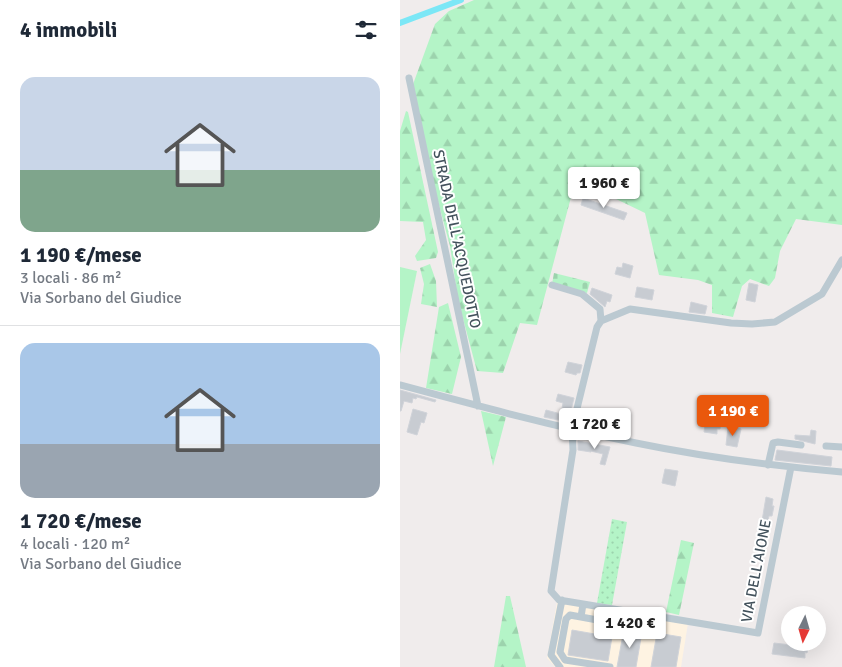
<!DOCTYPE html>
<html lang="it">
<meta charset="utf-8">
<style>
:root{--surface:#fff;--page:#f2f2f3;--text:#1f2937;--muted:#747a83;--line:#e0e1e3;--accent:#ea580c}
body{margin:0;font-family:Signika,sans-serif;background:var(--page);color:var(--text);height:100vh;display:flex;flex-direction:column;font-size:19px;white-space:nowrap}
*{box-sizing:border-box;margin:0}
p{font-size:16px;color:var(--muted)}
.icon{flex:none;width:28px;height:28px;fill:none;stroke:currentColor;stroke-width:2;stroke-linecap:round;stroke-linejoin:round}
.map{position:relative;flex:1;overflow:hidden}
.drawer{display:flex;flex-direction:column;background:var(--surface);width:400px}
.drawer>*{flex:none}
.needle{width:32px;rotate:185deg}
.buttons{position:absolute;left:381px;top:606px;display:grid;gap:10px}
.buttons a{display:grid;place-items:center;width:45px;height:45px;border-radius:50%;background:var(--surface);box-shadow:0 5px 20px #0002;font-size:25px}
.price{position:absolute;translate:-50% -42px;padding:0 11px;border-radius:5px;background:#fff;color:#222;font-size:16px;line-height:32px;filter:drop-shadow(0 1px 2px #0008)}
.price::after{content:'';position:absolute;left:50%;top:30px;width:15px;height:11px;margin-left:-8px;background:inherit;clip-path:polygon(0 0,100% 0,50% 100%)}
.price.current{background:var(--accent);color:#fff}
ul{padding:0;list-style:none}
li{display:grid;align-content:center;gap:10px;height:265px;padding:0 20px}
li+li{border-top:1px solid var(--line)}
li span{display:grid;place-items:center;height:155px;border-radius:15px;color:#555}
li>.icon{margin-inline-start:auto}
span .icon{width:90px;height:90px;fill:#fffc;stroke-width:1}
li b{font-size:21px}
h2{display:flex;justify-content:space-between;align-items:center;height:60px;padding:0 20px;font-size:21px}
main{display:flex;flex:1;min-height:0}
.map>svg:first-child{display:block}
.commercial{fill:#fef3e2}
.grass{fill:url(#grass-dots)}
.forest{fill:url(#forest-firs)}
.cemetery{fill:url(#cemetery-stones)}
.pitch{fill:#b4f4c7}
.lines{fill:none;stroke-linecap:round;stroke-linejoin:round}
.canal{stroke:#7ce7f6;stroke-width:6}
.building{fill:#c8ccd2;stroke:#d0d3d9}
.minor{stroke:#bbc9d1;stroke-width:7}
.labels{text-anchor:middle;stroke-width:4;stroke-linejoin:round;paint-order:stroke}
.street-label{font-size:15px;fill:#43525c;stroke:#fff}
</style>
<main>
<section class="drawer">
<h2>4 immobili<svg class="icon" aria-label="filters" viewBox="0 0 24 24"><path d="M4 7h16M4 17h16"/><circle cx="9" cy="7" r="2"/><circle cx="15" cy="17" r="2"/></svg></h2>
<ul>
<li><span style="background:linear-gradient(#c9d6e8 60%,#7fa58c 0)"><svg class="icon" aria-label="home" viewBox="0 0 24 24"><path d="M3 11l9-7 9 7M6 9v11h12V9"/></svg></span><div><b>1 190 €/mese</b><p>3 locali · 86 m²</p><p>Via Sorbano del Giudice</p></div></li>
<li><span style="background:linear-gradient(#a9c7e8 65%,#9aa5b1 0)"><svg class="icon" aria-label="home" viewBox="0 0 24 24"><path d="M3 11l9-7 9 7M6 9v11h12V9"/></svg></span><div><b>1 720 €/mese</b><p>4 locali · 120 m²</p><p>Via Sorbano del Giudice</p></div></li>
</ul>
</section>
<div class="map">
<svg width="442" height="667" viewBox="0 0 442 667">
<defs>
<pattern id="grass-dots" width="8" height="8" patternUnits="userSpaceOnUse" patternTransform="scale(1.25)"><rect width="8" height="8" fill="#b4f4c7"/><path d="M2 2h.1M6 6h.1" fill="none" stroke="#9cd3ad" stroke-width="1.8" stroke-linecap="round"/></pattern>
<pattern id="forest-firs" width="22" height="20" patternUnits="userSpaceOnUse" patternTransform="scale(1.25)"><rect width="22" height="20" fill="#b4f4c7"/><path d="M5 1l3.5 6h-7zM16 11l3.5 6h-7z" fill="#9cd3ad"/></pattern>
<pattern id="cemetery-stones" width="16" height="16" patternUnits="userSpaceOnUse" patternTransform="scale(1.25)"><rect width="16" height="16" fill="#b4f4c7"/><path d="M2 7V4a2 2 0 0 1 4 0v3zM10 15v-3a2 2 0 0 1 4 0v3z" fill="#9cd3ad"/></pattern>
</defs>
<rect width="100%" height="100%" fill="#f0ecec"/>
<path class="commercial" d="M157,602L288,623L281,667H155L147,658Z"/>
<path class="grass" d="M212,519L227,522L212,605L197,603Z"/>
<path class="forest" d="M74,0H442V225L396,219L380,251L375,278L369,286L350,279L342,286L333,317L312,313V285L298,280L259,275L245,213L214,198L174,186L137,325L120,323L103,373L77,371L58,300L50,246L36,194L12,87L35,24L49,11Z
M6,111L8,112L38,252L36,258L17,261L15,256L26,240L23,222L0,221V131Z
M30,264L36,281L37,307L21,304L24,284L20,268Z
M48,303L61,357L52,394L26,388L39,307Z
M81,411L106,417L93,466Z
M281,540L294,543L279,615L266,612Z
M106,596H110L126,667H94Z"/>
<path class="cemetery" d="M154,273L190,282L187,293L152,284Z"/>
<path class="pitch" d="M0,267L17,271L0,354Z"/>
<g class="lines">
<path class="canal" d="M0,23L61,0"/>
</g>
<path class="building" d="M183,198L227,213L224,220L181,205Z
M223,263L233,266L230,278L215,274L217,267L222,268Z
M349,283L358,285L355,302L346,300Z
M237,287L254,290L252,300L235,297Z
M192,288L212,295L210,302L207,301L205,307L190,294Z
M291,302L307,306L305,314L289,312Z
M168,362L182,365L180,373H177L176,375L165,372Z
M0,390L36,400L35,402L17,397L16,399L13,398L12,403L4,401L1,411H0Z
M158,394L174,398L168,422L144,417L146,410L161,414L163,403L156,401Z
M13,409L27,413L24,423L21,422L17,435L7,432Z
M306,417L321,419L320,429H317V434L304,432Z
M217,424L228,426L226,435L208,432L210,426L217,427Z
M328,427L341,429L337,447L326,445Z
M411,430L416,431L415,444L395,439V435L410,436Z
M178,441L210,447L205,465L200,464L203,454L191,451V452L178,450Z
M377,450L432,457L431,466L375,460Z
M265,469L278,471L275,486L262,483Z
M366,497L373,499L372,506H374L372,516H369L366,528L361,527Z
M224,629L242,632L236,667H217Z
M172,630L212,637L208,661L168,655Z
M257,633L281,637L276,667H251Z
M374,643L408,647L407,653L405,652V658L372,654Z"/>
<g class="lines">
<path class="minor" d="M9,78L78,406
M152,285L182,294L200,309L201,321
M0,385C78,406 156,427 236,443C304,457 373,466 442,472
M426,446L442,447
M368,465L373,443L378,442L401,445
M391,467L358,633L159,600L151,591L173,450L172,429L197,327L201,321L230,309L331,323L352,324L375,322L422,294L442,260
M183,604L181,617L219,624
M181,617L170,615L166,619L160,652L165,660L210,667
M160,667L151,655L162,600"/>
</g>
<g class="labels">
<g class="street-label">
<text transform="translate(57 239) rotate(78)" y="5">STRADA DELL'ACQUEDOTTO</text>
<text transform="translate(356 571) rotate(-79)" y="5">VIA DELL'AIONE</text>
</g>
</g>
</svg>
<div class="buttons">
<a><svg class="needle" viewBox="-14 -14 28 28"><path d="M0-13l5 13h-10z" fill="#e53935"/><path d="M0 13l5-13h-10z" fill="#747a83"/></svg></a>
</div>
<b class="price" style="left:204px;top:209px">1 960 €</b>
<b class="price current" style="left:333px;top:437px">1 190 €</b>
<b class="price" style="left:195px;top:450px">1 720 €</b>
<b class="price" style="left:230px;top:649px">1 420 €</b>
</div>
</main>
